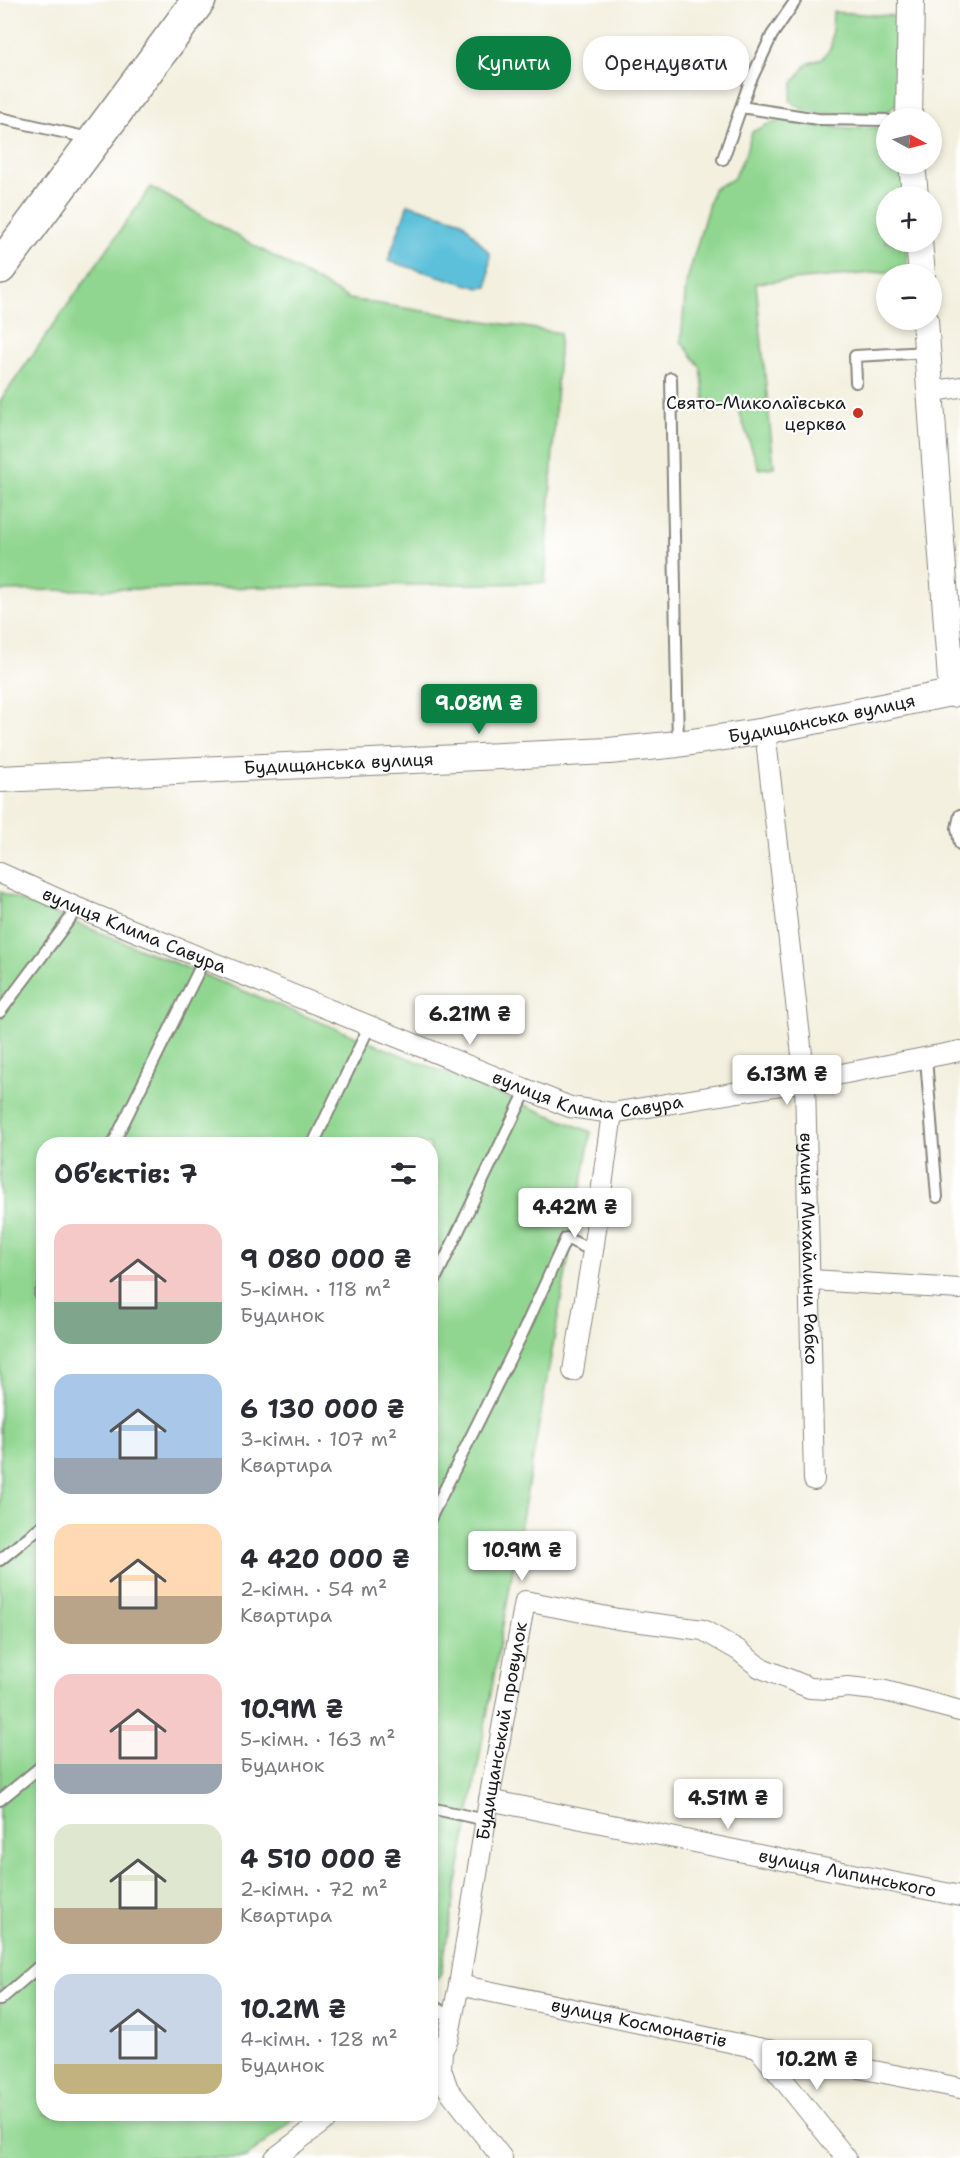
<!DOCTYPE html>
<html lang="uk">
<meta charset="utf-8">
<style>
:root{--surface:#fff;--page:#f2f2f3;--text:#2b2b33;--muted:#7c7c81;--accent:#0b8043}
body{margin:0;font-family:"Shantell Sans",sans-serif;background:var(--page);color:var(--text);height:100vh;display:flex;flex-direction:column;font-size:22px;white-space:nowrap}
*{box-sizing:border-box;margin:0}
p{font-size:20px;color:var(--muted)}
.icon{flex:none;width:33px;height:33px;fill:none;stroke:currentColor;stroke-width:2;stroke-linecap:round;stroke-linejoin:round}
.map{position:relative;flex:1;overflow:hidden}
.details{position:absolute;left:36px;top:1137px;width:402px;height:984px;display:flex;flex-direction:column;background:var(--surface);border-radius:24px;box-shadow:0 3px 9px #0003}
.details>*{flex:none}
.top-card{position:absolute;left:456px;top:36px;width:414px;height:54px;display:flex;gap:12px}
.needle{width:39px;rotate:97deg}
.controls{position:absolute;left:876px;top:108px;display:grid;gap:12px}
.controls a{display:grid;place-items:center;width:66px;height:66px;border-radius:50%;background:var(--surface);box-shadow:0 3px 9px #0003;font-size:30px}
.price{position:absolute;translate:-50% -51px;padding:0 14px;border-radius:6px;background:#fff;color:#222;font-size:20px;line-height:39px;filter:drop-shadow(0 2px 3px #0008)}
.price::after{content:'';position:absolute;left:50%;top:36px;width:18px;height:14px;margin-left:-9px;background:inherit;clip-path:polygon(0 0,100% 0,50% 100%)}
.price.active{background:var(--accent);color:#fff}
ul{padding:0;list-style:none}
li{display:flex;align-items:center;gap:18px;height:150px;padding:0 18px}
li span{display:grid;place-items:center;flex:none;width:168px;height:120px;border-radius:18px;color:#555}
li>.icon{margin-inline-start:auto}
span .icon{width:72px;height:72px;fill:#fffc;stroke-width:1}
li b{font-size:26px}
h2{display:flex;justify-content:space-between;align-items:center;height:72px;padding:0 18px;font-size:26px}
.tag{padding:0 21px;border-radius:24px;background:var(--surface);box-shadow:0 3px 9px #0003;font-size:21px;line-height:54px}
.tag.active{background:var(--accent);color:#fff}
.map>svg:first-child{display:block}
.green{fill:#90d690;stroke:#567956;stroke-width:1.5}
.water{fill:#5cc0da;stroke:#3c6e7b;stroke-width:1.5}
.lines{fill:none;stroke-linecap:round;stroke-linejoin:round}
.service-casing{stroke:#88867e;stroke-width:14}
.minor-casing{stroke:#88867e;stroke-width:22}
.tertiary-casing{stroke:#88867e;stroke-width:28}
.trunk-casing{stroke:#88867e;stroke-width:36}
.service{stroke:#fff;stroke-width:10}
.minor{stroke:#fff;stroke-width:20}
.tertiary{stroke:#fff;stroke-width:26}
.trunk{stroke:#fff;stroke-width:33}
.poi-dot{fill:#c8321e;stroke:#fff;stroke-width:2}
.labels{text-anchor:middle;stroke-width:4.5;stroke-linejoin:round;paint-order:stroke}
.poi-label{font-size:18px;fill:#1c1c1c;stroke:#fff;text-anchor:end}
.street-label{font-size:18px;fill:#1c1c1c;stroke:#fff}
</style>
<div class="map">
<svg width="960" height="2158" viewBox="0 0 960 2158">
<rect width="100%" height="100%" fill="#fff"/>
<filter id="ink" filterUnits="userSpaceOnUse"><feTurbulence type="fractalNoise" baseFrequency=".0167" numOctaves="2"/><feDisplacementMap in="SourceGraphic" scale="12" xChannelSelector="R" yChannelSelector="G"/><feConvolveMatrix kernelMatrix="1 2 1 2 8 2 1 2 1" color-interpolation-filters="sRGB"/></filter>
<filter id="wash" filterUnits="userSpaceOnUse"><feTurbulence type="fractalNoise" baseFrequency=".008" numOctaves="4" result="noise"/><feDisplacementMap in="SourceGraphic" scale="24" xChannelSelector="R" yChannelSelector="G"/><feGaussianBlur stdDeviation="1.35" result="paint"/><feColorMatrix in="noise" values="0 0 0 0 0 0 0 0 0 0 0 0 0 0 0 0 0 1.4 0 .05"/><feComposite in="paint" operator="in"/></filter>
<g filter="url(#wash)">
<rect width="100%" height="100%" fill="#f3f0df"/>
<path class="green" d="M833,12L896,16L897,103L888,112L829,114L805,111L790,101L793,83L807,64L823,58L831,47Z
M782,121L849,129L886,127V164H903L905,196H886V242H906L908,270L756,283L774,467L759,469L737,406L706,410L701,368L681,341L686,284L713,189L733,179L745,155L752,132L768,124Z
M151,187L349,299L560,333L545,583L0,591V401Z
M0,892L591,1132L441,1973L431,1987L430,1144H44V2114H300L246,2158H0Z"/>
<path class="water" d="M408,204L462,221L490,254L488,287L479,288L388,261Z"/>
</g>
<g filter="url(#ink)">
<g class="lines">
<defs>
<path id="service" d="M741,107L818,119L886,120
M0,118L89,138
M723,159L749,84L772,35L796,0
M671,378L678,744
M856,382L855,356L928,352
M960,815L957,828L960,844
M0,1012L78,908
M926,1058L937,1197
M113,1144L205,958
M313,1144L370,1025
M430,1290L527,1089
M40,1294L44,1286
M430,1519L523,1332L566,1238L593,1251
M0,1560L44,1524
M0,1800L44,1764
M430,1808L486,1820
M0,2000L44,1962
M430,2003L452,2019"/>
<g id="minor">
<path d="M930,392L960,387"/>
<path id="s1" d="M765,731L805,1081L814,1480"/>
<path id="s2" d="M0,873L78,908L570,1107L612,1113L805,1081L960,1051"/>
<path d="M811,1280L960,1289"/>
<path d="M573,1371L593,1251L612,1113"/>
<path id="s3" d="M489,1800L960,1896"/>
<path id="s4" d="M459,1985L758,2048L960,2088"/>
<path d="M758,2048L846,2158"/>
<path id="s5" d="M430,2051H442L448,2039L459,1985L489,1800L525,1601L618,1619L703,1630L738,1650L759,1667L810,1688L830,1689L848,1687L885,1691L960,1711"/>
<path d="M442,2051L441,2069L448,2089L502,2158"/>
<path d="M275,2158L333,2114"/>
</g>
<g id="tertiary">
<path d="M909,118L911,0"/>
<path d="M912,164L915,196"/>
<path d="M919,242L922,274"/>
<path d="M925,320L952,694"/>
<path id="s6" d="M0,779L609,751L678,744L765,731L960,691"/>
</g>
<path id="trunk" d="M0,267L199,0"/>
</defs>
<use href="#service" class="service-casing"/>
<use href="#minor" class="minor-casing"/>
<use href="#tertiary" class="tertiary-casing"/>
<use href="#trunk" class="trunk-casing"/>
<use href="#service" class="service"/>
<use href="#minor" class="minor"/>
<use href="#tertiary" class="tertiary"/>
<use href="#trunk" class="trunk"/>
</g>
</g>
<circle class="poi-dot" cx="858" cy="413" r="6"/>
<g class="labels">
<g class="poi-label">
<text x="846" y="409">Свято-Миколаївська<tspan x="846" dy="21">церква</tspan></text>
</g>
<g class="street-label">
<text dy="6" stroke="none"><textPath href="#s6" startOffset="825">Будищанська вулиця</textPath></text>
<text dy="6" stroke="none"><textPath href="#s6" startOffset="339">Будищанська вулиця</textPath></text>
<text dy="6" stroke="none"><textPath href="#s2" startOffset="146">вулиця Клима Савура</textPath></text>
<text dy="6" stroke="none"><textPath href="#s2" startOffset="632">вулиця Клима Савура</textPath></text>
<text dy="6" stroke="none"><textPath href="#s1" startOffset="520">вулиця Михайлини Рабко</textPath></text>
<text dy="6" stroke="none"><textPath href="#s5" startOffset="338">Будищанський провулок</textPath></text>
<text dy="6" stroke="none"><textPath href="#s3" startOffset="366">вулиця Липинського</textPath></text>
<text dy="6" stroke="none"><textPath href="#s4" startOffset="184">вулиця Космонавтів</textPath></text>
</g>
</g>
</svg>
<div class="controls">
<a><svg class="needle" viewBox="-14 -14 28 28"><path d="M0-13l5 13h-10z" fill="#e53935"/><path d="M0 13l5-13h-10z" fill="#7c7c81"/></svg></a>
<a>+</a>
<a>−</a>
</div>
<b class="price active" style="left:479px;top:735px">9.08M ₴</b>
<b class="price" style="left:470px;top:1046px">6.21M ₴</b>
<b class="price" style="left:787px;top:1106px">6.13M ₴</b>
<b class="price" style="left:575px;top:1239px">4.42M ₴</b>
<b class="price" style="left:522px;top:1582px">10.9M ₴</b>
<b class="price" style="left:728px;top:1830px">4.51M ₴</b>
<b class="price" style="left:817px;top:2091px">10.2M ₴</b>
<div class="top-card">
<a class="tag active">Купити</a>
<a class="tag">Орендувати</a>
</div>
<section class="details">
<h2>Об’єктів: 7<svg class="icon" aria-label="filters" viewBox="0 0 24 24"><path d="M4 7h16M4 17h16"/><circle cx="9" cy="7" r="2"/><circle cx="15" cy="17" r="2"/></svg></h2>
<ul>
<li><span style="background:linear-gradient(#f6c9c9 65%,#7fa58c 0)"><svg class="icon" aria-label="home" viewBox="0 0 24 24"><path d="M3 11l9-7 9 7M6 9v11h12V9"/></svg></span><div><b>9 080 000 ₴</b><p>5-кімн. · 118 m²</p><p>Будинок</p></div></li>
<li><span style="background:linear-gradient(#a9c7e8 70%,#9aa5b1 0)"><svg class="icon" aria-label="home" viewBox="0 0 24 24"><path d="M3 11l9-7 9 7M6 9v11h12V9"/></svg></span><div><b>6 130 000 ₴</b><p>3-кімн. · 107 m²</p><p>Квартира</p></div></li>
<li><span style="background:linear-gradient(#ffd9b3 60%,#b9a48a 0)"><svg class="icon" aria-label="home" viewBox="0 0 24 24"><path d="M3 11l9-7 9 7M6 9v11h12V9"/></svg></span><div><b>4 420 000 ₴</b><p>2-кімн. · 54 m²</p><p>Квартира</p></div></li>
<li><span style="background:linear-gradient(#f6c9c9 75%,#9aa5b1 0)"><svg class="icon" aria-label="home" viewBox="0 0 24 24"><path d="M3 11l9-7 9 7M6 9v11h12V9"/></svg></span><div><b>10.9M ₴</b><p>5-кімн. · 163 m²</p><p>Будинок</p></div></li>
<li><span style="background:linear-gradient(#dfe7d0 70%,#b9a48a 0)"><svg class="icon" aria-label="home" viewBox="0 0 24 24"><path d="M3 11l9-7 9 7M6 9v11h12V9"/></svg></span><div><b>4 510 000 ₴</b><p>2-кімн. · 72 m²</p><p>Квартира</p></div></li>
<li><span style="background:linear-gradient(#c9d6e8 75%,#c2b280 0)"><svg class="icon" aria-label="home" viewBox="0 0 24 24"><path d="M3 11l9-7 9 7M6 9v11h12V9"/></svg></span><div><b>10.2M ₴</b><p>4-кімн. · 128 m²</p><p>Будинок</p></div></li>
</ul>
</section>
</div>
